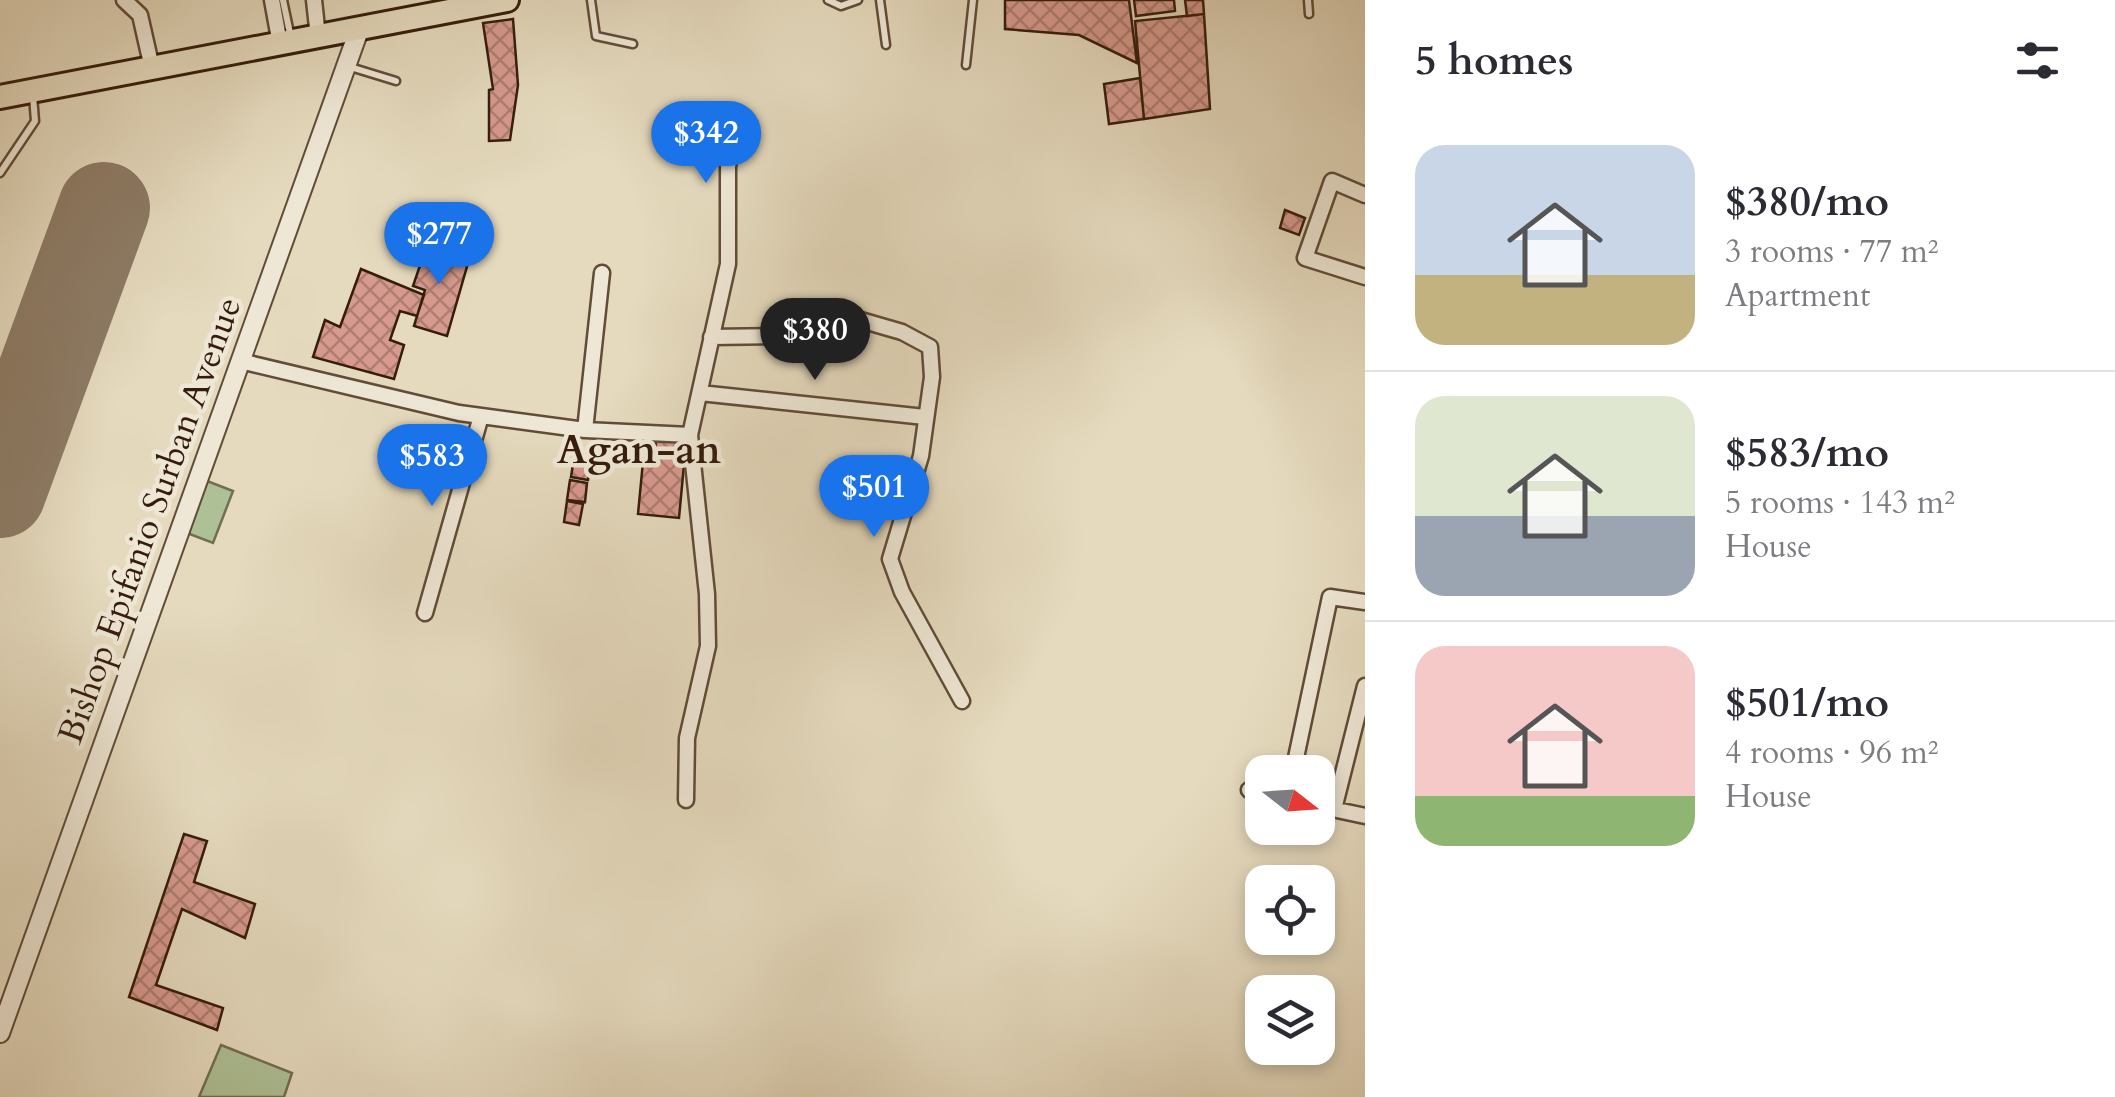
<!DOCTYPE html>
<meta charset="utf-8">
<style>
:root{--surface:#fff;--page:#f2f2f3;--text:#2b2b33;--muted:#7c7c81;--line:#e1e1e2;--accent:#1a73e8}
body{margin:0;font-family:Cardo,serif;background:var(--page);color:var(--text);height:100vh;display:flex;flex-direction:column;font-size:38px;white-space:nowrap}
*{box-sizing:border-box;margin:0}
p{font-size:32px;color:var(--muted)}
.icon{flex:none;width:55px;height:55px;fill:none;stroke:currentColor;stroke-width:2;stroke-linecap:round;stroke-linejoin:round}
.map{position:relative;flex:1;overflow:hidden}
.drawer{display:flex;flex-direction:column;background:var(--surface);width:750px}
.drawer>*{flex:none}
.needle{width:65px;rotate:107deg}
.buttons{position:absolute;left:1245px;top:755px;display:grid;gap:20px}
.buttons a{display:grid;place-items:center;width:90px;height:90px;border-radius:20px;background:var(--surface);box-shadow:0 5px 15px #0003;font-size:50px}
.price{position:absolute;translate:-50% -85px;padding:0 22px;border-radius:35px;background:var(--accent);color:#fff;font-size:32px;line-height:65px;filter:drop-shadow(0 2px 5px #0008)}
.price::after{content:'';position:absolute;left:50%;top:60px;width:30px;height:22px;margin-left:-15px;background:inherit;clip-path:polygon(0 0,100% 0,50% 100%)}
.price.active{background:#222;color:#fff}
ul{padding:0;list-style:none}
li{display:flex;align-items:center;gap:30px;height:250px;padding:0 50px}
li+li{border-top:2px solid var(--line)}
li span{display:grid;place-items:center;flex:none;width:280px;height:200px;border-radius:30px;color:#555}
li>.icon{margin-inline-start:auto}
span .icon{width:120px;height:120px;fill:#fffc;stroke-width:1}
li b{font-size:42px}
h2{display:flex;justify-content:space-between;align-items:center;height:120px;padding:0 50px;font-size:42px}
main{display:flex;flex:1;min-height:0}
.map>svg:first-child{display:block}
.grass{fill:#aec196;stroke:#726e51;stroke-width:2.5}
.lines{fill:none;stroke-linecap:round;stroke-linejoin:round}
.taxiway{stroke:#8d7b65;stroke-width:38}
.runway{stroke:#8d7b65;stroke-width:92}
.building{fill:url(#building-cross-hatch);stroke:#351c0c;stroke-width:2.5}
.service-casing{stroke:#614c38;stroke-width:11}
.minor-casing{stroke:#614c38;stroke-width:19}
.tertiary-casing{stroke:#614c38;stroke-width:22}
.trunk-casing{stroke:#351c0c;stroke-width:28}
.service{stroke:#eee7d5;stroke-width:6}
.minor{stroke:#eee7d5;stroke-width:14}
.tertiary{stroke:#eee7d5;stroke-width:18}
.trunk{stroke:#e5dabe;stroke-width:22}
.labels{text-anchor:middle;stroke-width:9;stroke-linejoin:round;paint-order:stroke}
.street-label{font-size:35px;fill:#351c0c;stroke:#eee7d5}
.quarter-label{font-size:40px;font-weight:bold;fill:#351c0c;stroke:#eee7d5}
</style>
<main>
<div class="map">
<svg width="1365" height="1097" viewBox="0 0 1365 1097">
<defs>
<pattern id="building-cross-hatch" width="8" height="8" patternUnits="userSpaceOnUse" patternTransform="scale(2.5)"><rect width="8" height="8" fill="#d79a8e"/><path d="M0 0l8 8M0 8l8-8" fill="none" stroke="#af7d72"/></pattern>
</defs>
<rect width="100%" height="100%" fill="#e5dabe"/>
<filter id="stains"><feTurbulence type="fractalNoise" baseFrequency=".002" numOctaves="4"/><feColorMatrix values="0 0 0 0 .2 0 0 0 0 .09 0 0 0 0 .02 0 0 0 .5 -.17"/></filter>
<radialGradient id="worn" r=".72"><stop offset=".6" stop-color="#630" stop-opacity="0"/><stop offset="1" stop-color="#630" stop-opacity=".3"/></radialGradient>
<path class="grass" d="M207,481L233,491L213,543L187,533Z
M221,1045L292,1073L284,1097H199Z"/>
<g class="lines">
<path class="taxiway" d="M0,423L30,410"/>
<path class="runway" d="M0,492L104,208"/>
</g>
<path class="building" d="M1005,0H1129L1137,63L1079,35L1005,29Z
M1134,0H1174L1175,11L1136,16Z
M1185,0H1203L1204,14L1187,16Z
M1204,14L1210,109L1144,119L1135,21Z
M513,19L518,85L510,140L489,141V90L493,89L483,23Z
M1140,78L1144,119L1109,124L1104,84Z
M1285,210L1305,218L1299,235L1280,228Z
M449,214L480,224L470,256L439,245Z
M419,242L470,256L447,336L414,326L425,290L413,286L425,251L418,248Z
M361,269L424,295L417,316L400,311L390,340L404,345L394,379L313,357L325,320L340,327Z
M656,439L685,441L684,453L655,450Z
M575,451L592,454L588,480L571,477Z
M644,451L685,454L679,518L638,514Z
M570,480L587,483L585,502L567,500Z
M567,501L583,504L579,525L564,522Z
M184,834L207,841L194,882L255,904L245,938L182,909L156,985L223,1008L217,1030L129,997Z"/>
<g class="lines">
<defs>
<path id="service" d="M283,0L291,38
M591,0L596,36L633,44
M828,0L841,6L858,0
M880,0L886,45
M1308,0L1309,14
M966,65L973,0
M347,66L396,81
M0,173L35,121L33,96"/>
<path id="minor" d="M124,0L140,15L152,68
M272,0L280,44
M314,0L318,37
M1365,195L1332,181L1305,258L1365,277
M711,337L792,336L850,317L902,332L930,347L932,377L921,456L890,559L902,592L962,701
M240,361L459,413L585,430L690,435
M700,393L925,417
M585,430L602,273
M425,613L481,416
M1293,772L1330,597L1365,602
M1249,790L1262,793
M686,800L687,738L708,646L707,594L690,435L728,264V166L740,121
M1318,806L1365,816
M1334,809L1365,686"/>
<path id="tertiary" d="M0,1033L359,30"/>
<path id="trunk" d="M0,97L507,0"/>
</defs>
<use href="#service" class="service-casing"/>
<use href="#minor" class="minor-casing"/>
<use href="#tertiary" class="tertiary-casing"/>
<use href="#trunk" class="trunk-casing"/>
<use href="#service" class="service"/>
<use href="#minor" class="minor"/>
<use href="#tertiary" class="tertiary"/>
<use href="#trunk" class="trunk"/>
</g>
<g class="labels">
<g class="street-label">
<text transform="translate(149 520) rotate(-70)" y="12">Bishop Epifanio Surban Avenue</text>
</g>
<g class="quarter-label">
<text x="639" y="463">Agan-an</text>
</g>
</g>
<rect width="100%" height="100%" filter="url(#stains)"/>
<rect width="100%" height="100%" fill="url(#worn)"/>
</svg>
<div class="buttons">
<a><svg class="needle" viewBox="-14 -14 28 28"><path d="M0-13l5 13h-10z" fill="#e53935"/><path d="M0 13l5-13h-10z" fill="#7c7c81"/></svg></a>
<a><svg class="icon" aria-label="locate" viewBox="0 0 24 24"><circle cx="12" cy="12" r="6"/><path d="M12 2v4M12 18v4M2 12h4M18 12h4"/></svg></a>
<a><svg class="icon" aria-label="layers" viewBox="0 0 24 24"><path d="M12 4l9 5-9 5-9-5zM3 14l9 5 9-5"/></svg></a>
</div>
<b class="price" style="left:706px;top:186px">$342</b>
<b class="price" style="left:439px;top:287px">$277</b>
<b class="price active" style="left:815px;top:383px">$380</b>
<b class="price" style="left:432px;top:509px">$583</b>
<b class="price" style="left:874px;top:540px">$501</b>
</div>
<section class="drawer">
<h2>5 homes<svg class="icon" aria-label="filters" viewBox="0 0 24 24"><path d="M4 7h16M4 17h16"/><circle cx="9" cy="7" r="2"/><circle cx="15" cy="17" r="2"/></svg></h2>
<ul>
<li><span style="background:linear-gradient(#c9d6e8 65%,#c2b280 0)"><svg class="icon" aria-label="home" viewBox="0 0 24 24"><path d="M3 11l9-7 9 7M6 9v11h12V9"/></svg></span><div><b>$380/mo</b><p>3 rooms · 77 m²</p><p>Apartment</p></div></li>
<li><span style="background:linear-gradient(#dfe7d0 60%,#9aa5b1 0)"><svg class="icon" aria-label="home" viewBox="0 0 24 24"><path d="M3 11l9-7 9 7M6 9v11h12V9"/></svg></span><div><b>$583/mo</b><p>5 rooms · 143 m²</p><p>House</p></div></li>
<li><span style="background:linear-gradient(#f6c9c9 75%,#8fb573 0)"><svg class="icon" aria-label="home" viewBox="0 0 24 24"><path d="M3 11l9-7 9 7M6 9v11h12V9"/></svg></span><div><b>$501/mo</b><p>4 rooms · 96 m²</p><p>House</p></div></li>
</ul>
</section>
</main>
